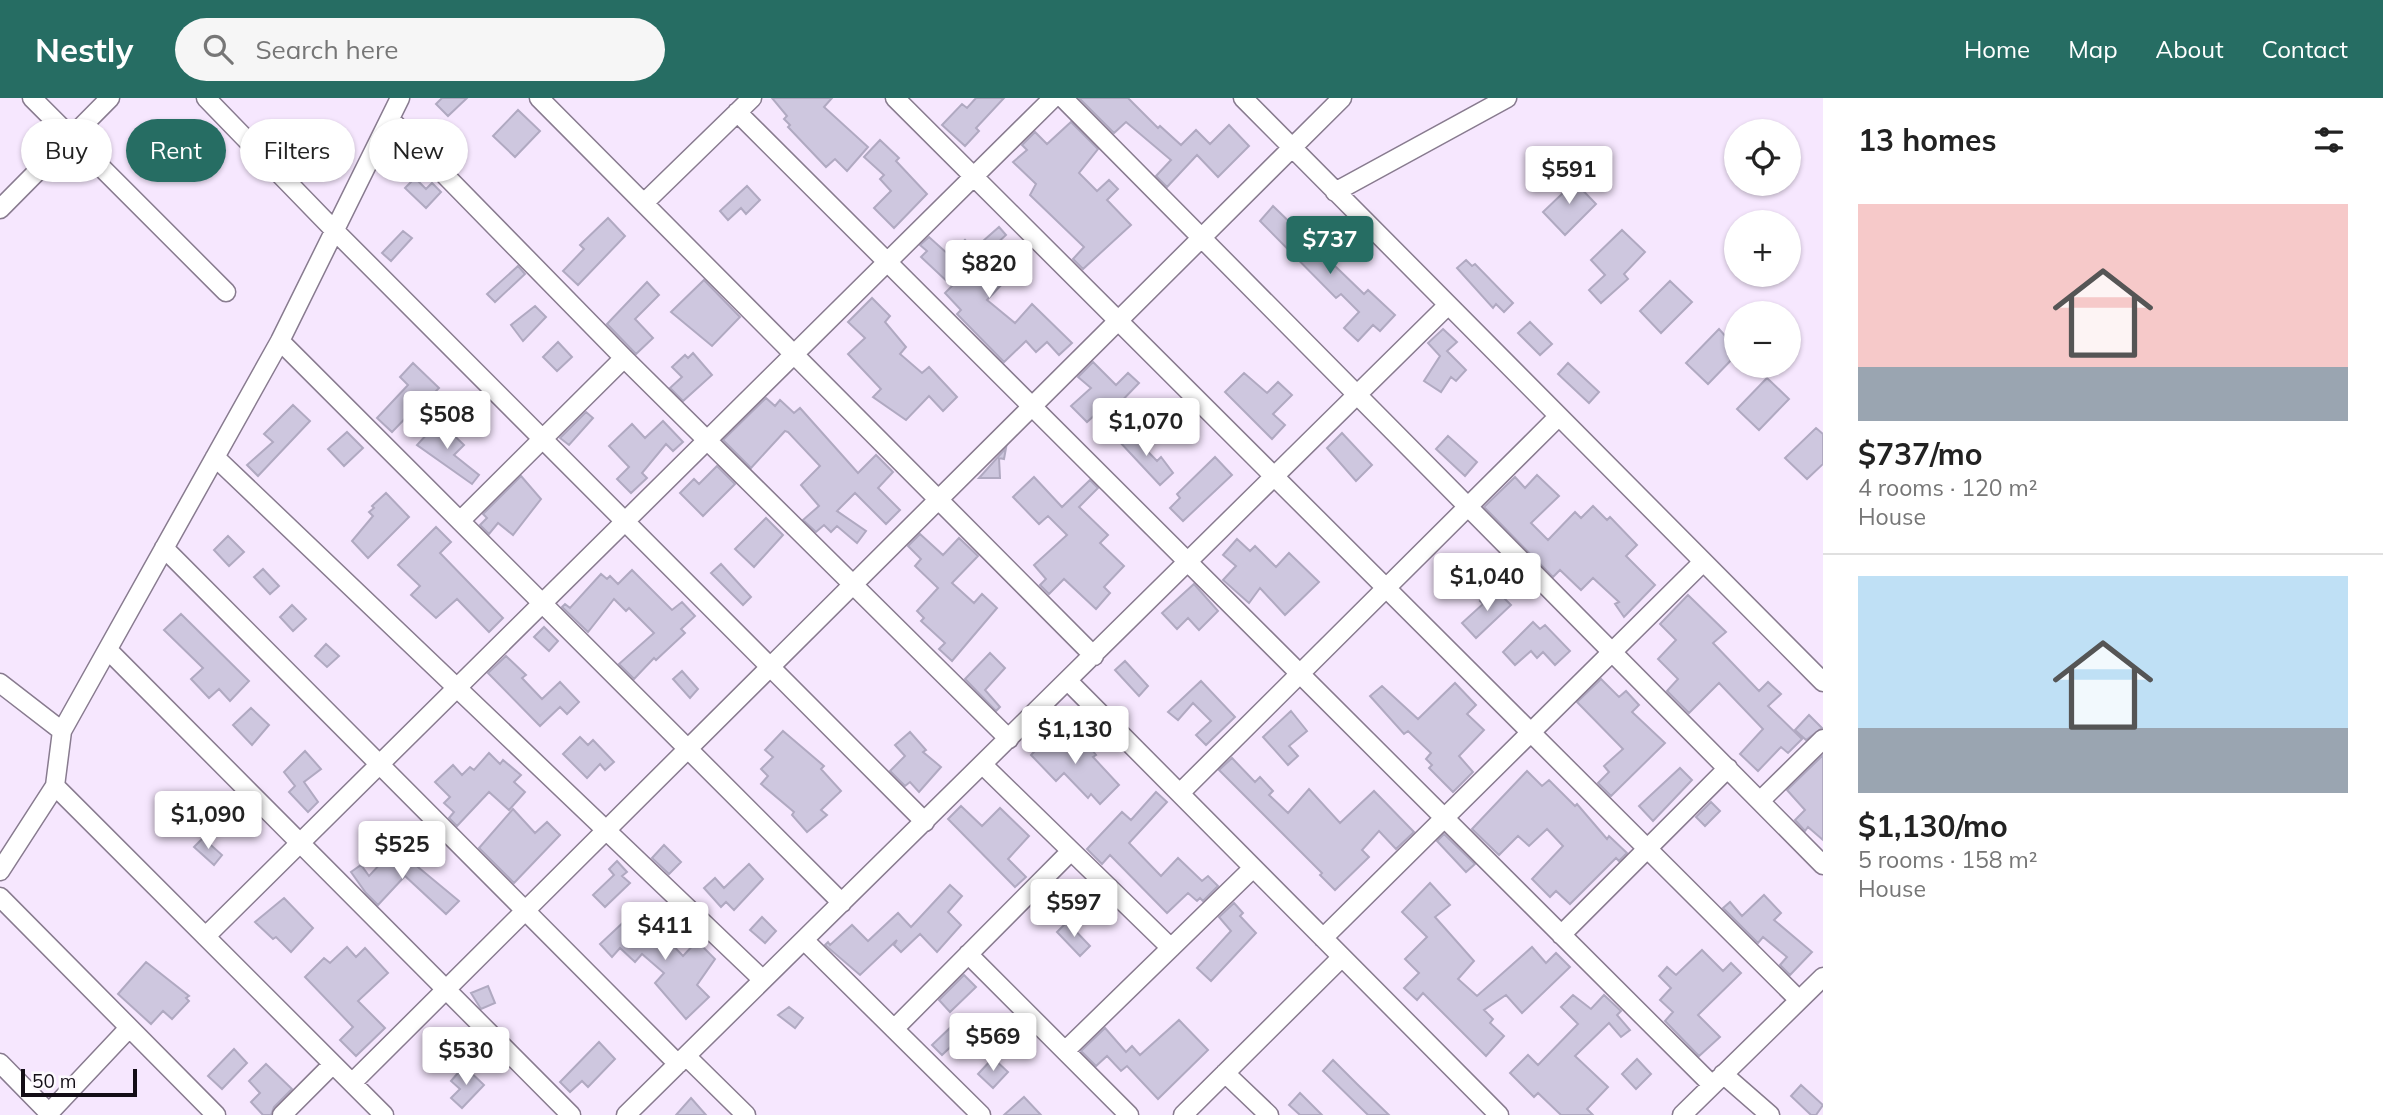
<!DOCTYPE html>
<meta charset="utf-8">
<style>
:root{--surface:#fff;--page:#f6f6f6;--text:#222;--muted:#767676;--line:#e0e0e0;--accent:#266d63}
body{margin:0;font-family:Mulish,sans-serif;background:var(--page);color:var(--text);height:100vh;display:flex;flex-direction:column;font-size:26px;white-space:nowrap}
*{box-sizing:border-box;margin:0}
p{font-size:23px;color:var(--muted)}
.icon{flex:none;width:38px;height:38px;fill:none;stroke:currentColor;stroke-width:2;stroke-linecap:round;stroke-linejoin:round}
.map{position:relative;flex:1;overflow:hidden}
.panel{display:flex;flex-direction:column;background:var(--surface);width:560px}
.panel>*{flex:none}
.top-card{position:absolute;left:21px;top:21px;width:665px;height:63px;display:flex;gap:14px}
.buttons{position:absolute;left:1724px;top:21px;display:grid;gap:14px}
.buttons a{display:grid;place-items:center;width:77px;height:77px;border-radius:50%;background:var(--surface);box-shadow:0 2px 5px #0004;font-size:35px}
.scale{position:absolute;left:21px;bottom:18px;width:116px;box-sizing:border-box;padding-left:7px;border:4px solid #130e16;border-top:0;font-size:19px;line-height:24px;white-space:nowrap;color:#130e16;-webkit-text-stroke:5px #fdfafe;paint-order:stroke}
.price{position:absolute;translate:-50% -60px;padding:0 16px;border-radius:7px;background:#fff;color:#222;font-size:23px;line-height:46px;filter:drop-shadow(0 2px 4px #0008)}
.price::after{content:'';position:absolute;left:50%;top:42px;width:21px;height:16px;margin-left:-10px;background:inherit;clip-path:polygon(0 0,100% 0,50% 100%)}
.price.on{background:var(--accent);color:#fff}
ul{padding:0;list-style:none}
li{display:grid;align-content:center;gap:14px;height:371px;padding:0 35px}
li+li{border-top:2px solid var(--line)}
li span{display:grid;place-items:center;height:217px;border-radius:0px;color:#555}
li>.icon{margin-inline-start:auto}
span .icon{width:126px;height:126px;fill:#fffc;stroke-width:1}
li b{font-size:30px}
h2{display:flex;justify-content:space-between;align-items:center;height:84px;padding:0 35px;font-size:30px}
.pill{padding:0 24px;border-radius:32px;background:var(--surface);box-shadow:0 2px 5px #0004;font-size:24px;line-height:63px}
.pill.on{background:var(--accent);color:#fff}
header{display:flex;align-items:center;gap:42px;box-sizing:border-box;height:98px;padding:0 35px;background:var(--accent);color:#fff}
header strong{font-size:33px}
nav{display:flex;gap:38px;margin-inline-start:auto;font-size:24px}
.search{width:490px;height:63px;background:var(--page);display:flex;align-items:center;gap:18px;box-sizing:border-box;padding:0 24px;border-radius:38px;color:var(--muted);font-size:26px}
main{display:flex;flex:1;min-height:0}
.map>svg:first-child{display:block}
.building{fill:#cec7df;stroke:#b0a9c1;stroke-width:2}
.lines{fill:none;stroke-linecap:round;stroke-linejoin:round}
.minor-casing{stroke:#887b8f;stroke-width:21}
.minor{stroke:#fff;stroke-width:18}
</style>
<header>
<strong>Nestly</strong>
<div class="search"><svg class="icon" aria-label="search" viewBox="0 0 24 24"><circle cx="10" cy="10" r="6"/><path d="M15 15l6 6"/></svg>Search here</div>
<nav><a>Home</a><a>Map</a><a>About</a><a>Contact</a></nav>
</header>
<main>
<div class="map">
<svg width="1823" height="1017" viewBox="0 0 1823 1017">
<rect width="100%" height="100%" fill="#f6e7fe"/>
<path class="building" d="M442,0H467L448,18L436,6Z
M772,0H832L824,9L868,49L847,73L835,61L826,69L788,29L790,27L784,21L787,18Z
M976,0H1004L976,30L979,33L965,48L942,27L962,6L967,10Z
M1079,0H1128L1158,30L1160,28L1181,47L1196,32L1210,46L1229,27L1249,48L1218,79L1197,57L1167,89L1156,78L1171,62L1126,24L1114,35Z
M518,12L540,33L515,59L493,38Z
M1071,24L1098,51L1079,75L1097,93L1109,82L1118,91L1107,102L1131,127L1083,171L1073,161L1084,149L1030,97L1036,86L1013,64L1027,52L1022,47L1035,34L1047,46Z
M880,42L899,60L896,63L927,96L894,130L874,110L891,93L880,81L884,77L864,59Z
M1567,76L1596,106L1565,137L1543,114L1564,94L1557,87Z
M415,80L426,91L432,85L441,94L426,110L405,90Z
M747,88L760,102L746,116L741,110L728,122L720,113Z
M1273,108L1364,196L1368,192L1395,217L1380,233L1373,227L1358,243L1344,230L1359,214L1341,196L1336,200L1260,123Z
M608,120L625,138L578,187L563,173L584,151L580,147Z
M999,129L1006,137L981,160L1005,183L987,202L1015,225L1032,206L1072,245L1059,257L1047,244L1036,254L1026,243L1004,264L957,216L961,212L945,195L952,188L921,159L927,153L920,147L929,139L949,157L965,142L974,151Z
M1622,132L1645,154L1624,176L1628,181L1601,205L1589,192L1605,177L1591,162Z
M403,133L412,140L391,163L382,155Z
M1466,162L1472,168L1475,166L1513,205L1504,214L1496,206L1493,210L1457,170Z
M518,168L525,176L495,204L487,196Z
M704,182L740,219L712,248L671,214Z
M1670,183L1692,204L1661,235L1640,213Z
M647,184L659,197L635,221L653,240L636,256L607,226Z
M872,200L890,218L885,224L906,249L900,256L922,275L929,269L957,299L943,313L929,298L906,322L873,299L881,291L848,256L865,240L848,224Z
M535,208L546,219L523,243L511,227Z
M1530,224L1552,246L1540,257L1518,235Z
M1443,231L1457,244L1447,253L1466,272L1456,283L1451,279L1441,294L1424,283L1440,258L1428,245Z
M1719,231L1736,250V257L1708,286L1686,265Z
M558,244L572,259L557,273L543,259Z
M693,255L712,277L683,303L670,290L682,279L672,269L685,257L688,260Z
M1093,264L1116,287L1128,275L1139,285L1113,312L1107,306L1087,324L1071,308L1091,290L1078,279Z
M413,265L439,290L436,293L452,311L439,323L421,304L392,334L377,320L408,287L400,279Z
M1568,265L1599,294L1589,305L1558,276Z
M1244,275L1267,295L1278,284L1292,297L1273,316L1285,327L1272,341L1225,294Z
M1767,280L1789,301L1759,332L1737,311Z
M766,300L775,308L780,302L794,315L800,310L858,375L876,357L893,374L878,390L900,412L886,426L855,395L837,413L866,433L857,445L837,428L831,434L824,427L816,434L803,422L819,408L801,387L820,368L788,334L785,333L751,370L723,342Z
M293,307L310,323L258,378L247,367L273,344L264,336Z
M586,314L593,320L569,347L560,340Z
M439,323L464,347L454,357L479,377L472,386L417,347Z
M663,323L683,344L673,353L666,346L642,375L647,380L631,395L617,381L629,369L609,348L632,326L645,340Z
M1816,330L1823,336V366L1807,381L1785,360Z
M1126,331L1157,363L1161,359L1173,375L1160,387L1117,341Z
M347,334L363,350L344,368L328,351Z
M1342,335L1372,367L1356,383L1327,350Z
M1448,338L1477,364L1465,378L1436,351Z
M1006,350L1004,361L999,360L1000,380H979Z
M1215,359L1232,377L1183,423L1170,410L1180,400L1177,396Z
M717,368L735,386L703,418L680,395L694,381L699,386Z
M1537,377L1559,398L1531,425L1548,442L1575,414L1581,420L1593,408L1607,422L1610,419L1637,447L1626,458L1655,487L1624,519L1615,506L1619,504L1593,480L1581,492L1560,472L1553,479L1484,409L1515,379L1525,390Z
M521,378L541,401L513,437L498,425L489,436L480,427L487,420L483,416Z
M1034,379L1062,409L1090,382L1098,390L1079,409L1108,437L1100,445L1124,468L1104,489L1110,495L1096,511L1064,481L1049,496L1040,487L1046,481L1034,467L1067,437L1048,418L1039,426L1013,399Z
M386,395L409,419L368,460L352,443L373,418L369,414L374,410L372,408Z
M766,420L783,437L754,469L735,451Z
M436,429L451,444L440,455L503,520L489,534L457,501L436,520L411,497L420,488L398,467Z
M920,436L943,457L959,440L978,458L952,485L974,505L982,496L997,510L952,563L939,551L945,545L921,523L924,520L917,513L938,490L915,468L921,461L908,448Z
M228,438L244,454L229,468L214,452Z
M1237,441L1250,453L1255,448L1276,469L1289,455L1319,484L1285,517L1260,490L1249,505L1223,482L1236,468L1223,457Z
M721,466L751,499L743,507L711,475Z
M263,471L279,488L270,496L254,479Z
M632,472L672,512L682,504L695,518L681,531L685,535L656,562L654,560L634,581L619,566L654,535L629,510L626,513L614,501L588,534L562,509L565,506L570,510L601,476L607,481L610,478L618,486Z
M1194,486L1218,513L1199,532L1188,520L1177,531L1162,515Z
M1493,489L1511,507L1476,540L1462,525L1483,506L1480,503Z
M1688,497L1726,534L1713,545L1759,593L1768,584L1781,596L1768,608L1802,641L1788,655L1781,649L1758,673L1740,656L1763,631L1719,585L1689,615L1667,593L1678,581L1658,561L1676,542L1660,526Z
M292,507L306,521L293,533L280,519Z
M181,516L249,583L230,603L219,591L209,600L191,581L203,570L164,532Z
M1533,524L1540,531L1545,527L1570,553L1555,567L1543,554L1537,560L1531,553L1515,567L1503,554Z
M544,529L558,543L549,553L534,539Z
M326,546L339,558L327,569L315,558Z
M990,555L1005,570L985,592L1000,609L996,613L965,581Z
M506,558L526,577L522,580L542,601L560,584L579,604L567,616L560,609L540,628L488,575Z
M1125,563L1148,588L1139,598L1115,572Z
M682,573L698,591L690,600L673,581Z
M1601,581L1619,599L1626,593L1639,607L1632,614L1665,645L1611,698L1598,685L1609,674L1604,668L1623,651L1577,604Z
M1201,583L1235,619L1206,647L1196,637L1211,623L1193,605L1178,622L1168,614Z
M1455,585L1476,607L1467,616L1484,632L1459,658L1473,674L1453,694L1429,670L1432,667L1426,661L1431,655L1408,633L1404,636L1370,598L1382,588L1418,621Z
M251,610L269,627L252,647L233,627Z
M1291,613L1307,633L1289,648L1298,658L1288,667L1263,639Z
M1809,617L1822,630L1806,642L1795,632Z
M1055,632L1075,650L1085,643L1096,657L1093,659L1119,687L1100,706L1091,696L1088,700L1064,675L1056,683L1031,657Z
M783,633L824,668L821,671L841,693L821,712L827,717L807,734L792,717L794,714L761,686L768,678L761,671L773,659L765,652Z
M910,634L926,652L923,654L941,669L919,694L910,684L905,688L890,673L905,658L895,647Z
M580,639L588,647L593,642L614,664L605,672L600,666L587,680L563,656Z
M305,653L321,671L304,684L318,704L308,714L289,694L295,688L284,674Z
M489,655L500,666L503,662L521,677L514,684L525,694L509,712L489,694L457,728L449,720L454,714L444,705L450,699L435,684L453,667L462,677L470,669L474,672Z
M1823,657V742L1808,729L1805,733L1795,722L1805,712L1787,692Z
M1232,660L1255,684L1260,679L1273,693L1269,697L1288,715L1309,691L1340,725L1374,693L1414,734L1396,751L1379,733L1362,752L1369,759L1335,792L1320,777L1322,775L1219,672Z
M1680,670L1692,682L1653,723L1639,708Z
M1527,673L1542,688L1549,682L1575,708L1577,706L1607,741L1609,738L1627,755L1619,763L1616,760L1570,806L1556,793L1550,799L1532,781L1563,748L1547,731L1529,748L1518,738L1499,757L1472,731Z
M1156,694L1167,704L1129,745L1161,778L1178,760L1202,783L1208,778L1218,788L1203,803L1200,800L1197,803L1188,795L1167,815L1110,757L1102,766L1087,751L1122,714L1131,722Z
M207,702L221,717L204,733L190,718Z
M1711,704L1720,713L1705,728L1696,719Z
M961,708L982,728L1000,710L1029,738L1008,761L1026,779L1015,789L948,721Z
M513,711L535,735L547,724L560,737L514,785L479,750Z
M1444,736L1475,766L1466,774L1437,743Z
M203,740L222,757L214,767L194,749Z
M664,747L681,764L669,776L652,760Z
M395,750L459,803L446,816L405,778L378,807L366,795L351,774L361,767L369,778Z
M617,763L627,774L622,778L630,785L605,809L593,797L614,777L609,771Z
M749,766L763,781L734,812L726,804L721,809L704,790L715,780L724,790Z
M1430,785L1450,807L1435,819L1474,863L1458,881L1477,898L1532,849L1546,865L1556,855L1570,869L1522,915L1506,897L1484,912L1493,921L1490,925L1504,938L1486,958L1423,895L1417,902L1404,890L1419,875L1405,861L1427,839L1402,814Z
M950,787L962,798L948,814L961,827L937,854L920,836L901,854L894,847L897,842L860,877L825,847L828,844L830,847L852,827L868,843L898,815L911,829Z
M1764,797L1781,815L1774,822L1812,854L1790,877L1780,867L1787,859L1763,839L1758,845L1723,810L1730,804L1742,818Z
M284,800L313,830L291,854L276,839L273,841L255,824Z
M1234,805L1243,815L1240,818L1256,835L1211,883L1197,870L1231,833L1219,819Z
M645,818L683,858L697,843L715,861L697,887L709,899L686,921L655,885L664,875L642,856L635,864L620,850L612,859L600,846L628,820L635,827Z
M762,819L776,833L765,845L750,832Z
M1067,824L1090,848L1080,858L1057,834Z
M347,849L356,859L365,850L388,875L358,903L385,930L356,958L340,942L353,929L305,879L324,860L330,865Z
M1702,852L1723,873L1731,865L1741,875L1698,917L1720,939L1699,958L1665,923L1673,914L1660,902L1671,890L1659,878L1667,869L1676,877Z
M146,864L189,898L186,900L189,903L172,921L163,913L151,926L118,896Z
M964,877L976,889L950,914L939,902Z
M488,888L495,905L481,911L471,895Z
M1573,897L1591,911L1604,897L1621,913L1617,917L1630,932L1621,939L1609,925L1575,958L1608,989L1587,1011L1593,1017H1561L1538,995L1534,999L1510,975L1528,957L1538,967L1578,926L1561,909Z
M789,909L803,920L795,930L778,917Z
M1179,922L1208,952L1158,1001L1127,968L1121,973L1107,958L1096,968L1081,953L1105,930L1126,954L1132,948L1140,957Z
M952,928L962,938L942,957L932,947Z
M599,944L615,961L588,989L582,983L570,994L560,984Z
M234,951L247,965L222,991L208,978Z
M993,960L1008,974L993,990L978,976Z
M1637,961L1651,976L1636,991L1622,976Z
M1333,962L1357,986L1389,1017H1368L1323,973Z
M266,966L292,991L274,1009L271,1017H263L251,1004L260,995L249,983Z
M464,968L484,987L462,1010L451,1000L460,991L451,983Z
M1801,987L1823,1007L1816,1017H1811L1791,998Z
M1300,995L1322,1017H1300L1289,1007Z
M1024,999L1041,1017H1004Z
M691,1000L706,1017H676Z"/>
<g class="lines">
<defs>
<path id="minor" d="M32,0L226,194
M206,0L336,134L925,724
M539,0L1094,558
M895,0L1799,902
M1063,0L1823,767
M1243,0L1823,584
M737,14L1712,987
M390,21L624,260L1009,641
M1335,94L1507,0
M644,105L752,0
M0,111L110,0
M280,243L842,805
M215,359L763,882
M460,423L624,260
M164,450L678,966
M108,552L571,1017
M1068,583L1499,1017
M0,585L62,633
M983,667L1171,850
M55,688L384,1017
M1180,695L1558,319
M1760,703L1823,641
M0,773L55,688L62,633L280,243L400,0
M0,799L216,1017
M1561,837L1728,670
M206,838L1053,0
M1323,840L1703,464
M804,842L981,1017
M968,856L1129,1017
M894,931L1071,753
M1065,953L1253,770
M686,958L746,1017
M0,965L51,1017
M1225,975L1269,1017
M1723,976L1770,1017
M352,985L1342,0
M49,1015L129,930
M282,1017L333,966
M626,1017L1447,208
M1183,1017L1342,859
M1682,1017L1823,879"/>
</defs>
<use href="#minor" class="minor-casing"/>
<use href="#minor" class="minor"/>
</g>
</svg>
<div class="buttons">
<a><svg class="icon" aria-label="locate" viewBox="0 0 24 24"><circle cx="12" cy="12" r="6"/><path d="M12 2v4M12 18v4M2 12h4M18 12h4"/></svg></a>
<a>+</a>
<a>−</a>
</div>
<div class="scale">50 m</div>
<b class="price" style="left:1569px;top:108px">$591</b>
<b class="price on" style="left:1330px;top:178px">$737</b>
<b class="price" style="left:989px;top:202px">$820</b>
<b class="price" style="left:447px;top:353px">$508</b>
<b class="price" style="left:1146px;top:360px">$1,070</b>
<b class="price" style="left:1487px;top:515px">$1,040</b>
<b class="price" style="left:1075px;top:668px">$1,130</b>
<b class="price" style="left:208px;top:753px">$1,090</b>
<b class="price" style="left:402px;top:783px">$525</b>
<b class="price" style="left:1074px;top:841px">$597</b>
<b class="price" style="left:665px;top:864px">$411</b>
<b class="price" style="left:993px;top:975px">$569</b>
<b class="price" style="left:466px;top:989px">$530</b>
<div class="top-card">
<a class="pill">Buy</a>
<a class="pill on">Rent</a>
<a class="pill">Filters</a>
<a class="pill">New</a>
</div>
</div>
<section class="panel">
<h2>13 homes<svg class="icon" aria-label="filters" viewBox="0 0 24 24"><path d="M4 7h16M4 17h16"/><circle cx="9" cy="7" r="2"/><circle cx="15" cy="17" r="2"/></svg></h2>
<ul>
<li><span style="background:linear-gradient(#f6c9c9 75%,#9aa5b1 0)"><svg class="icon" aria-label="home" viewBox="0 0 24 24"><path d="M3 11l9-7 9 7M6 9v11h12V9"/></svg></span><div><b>$737/mo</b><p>4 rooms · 120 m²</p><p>House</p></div></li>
<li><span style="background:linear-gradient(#bfe0f5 70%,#9aa5b1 0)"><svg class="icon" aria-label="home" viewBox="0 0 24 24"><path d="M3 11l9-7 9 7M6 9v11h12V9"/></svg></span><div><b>$1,130/mo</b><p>5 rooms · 158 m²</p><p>House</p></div></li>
</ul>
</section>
</main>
